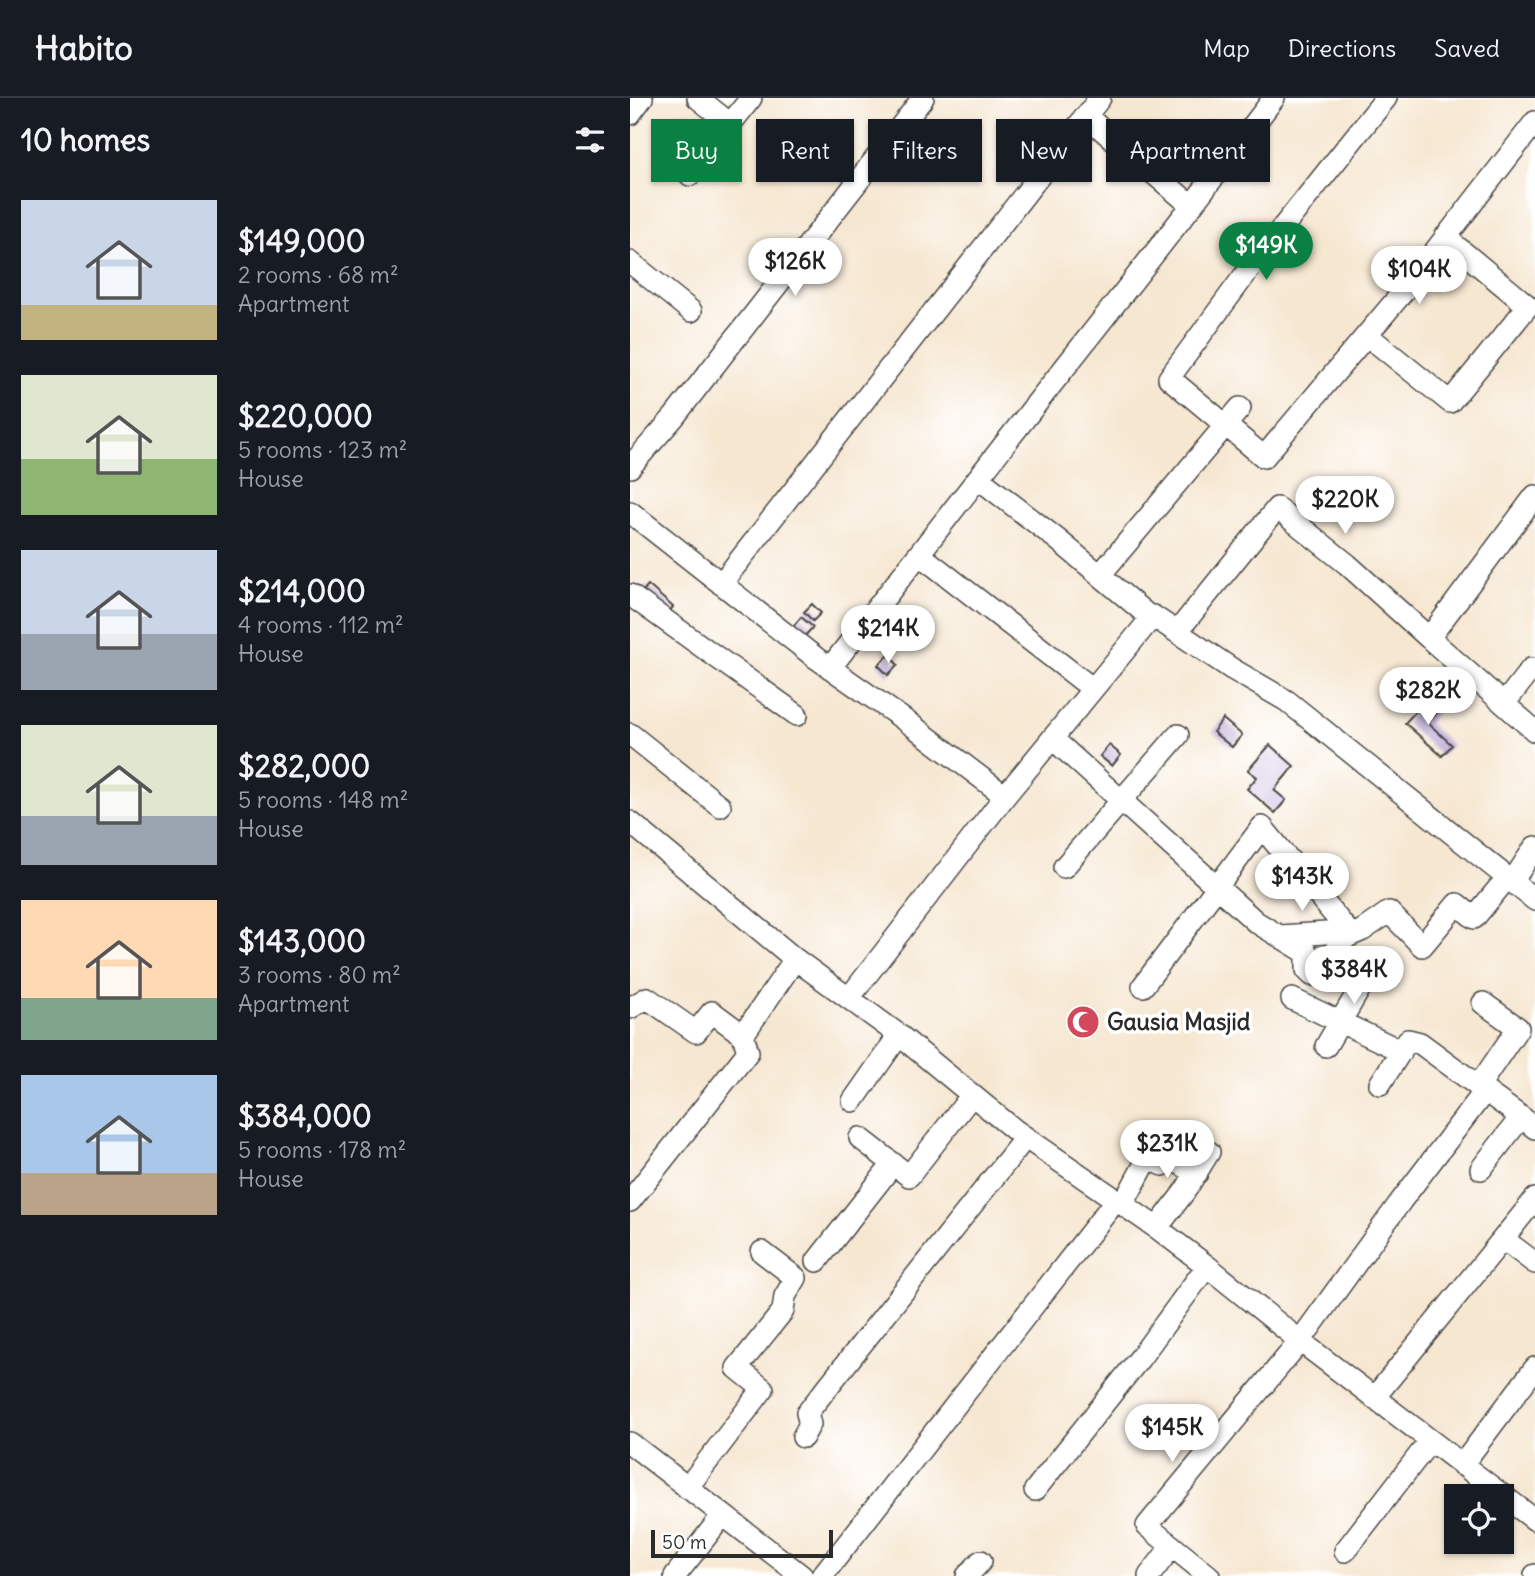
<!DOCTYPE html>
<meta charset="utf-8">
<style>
:root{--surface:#171b24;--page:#242831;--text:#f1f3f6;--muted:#9ea1a6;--line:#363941;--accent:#0b8043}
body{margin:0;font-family:Delius,sans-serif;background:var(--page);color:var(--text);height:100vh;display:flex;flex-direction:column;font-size:26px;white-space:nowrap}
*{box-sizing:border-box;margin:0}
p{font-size:23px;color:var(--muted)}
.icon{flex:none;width:38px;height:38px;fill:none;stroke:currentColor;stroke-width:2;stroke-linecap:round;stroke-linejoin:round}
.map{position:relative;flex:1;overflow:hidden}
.panel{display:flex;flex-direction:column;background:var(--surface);width:630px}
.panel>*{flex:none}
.hud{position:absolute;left:21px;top:21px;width:665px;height:63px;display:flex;gap:14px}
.buttons{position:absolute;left:814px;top:1386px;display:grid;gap:14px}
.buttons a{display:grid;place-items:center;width:70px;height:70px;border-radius:0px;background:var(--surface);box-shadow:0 2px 5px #0004;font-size:35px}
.scale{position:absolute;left:21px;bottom:18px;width:182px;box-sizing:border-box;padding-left:7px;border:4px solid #2b2b2b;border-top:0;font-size:19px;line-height:24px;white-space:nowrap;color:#2b2b2b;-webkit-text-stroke:5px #fff;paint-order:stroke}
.price{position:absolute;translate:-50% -60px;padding:0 16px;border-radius:24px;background:#fff;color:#222;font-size:23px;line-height:46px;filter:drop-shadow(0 2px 4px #0008)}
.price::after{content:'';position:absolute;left:50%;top:42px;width:21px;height:16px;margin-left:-10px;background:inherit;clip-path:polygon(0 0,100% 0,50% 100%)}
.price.on{background:var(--accent);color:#fff}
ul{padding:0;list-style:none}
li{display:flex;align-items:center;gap:21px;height:175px;padding:0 21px}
li span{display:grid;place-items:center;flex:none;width:196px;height:140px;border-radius:0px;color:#555}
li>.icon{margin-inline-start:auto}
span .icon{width:84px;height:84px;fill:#fffc;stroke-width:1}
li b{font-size:30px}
h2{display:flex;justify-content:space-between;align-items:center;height:84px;padding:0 21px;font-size:30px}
.chip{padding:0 24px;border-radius:0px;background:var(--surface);box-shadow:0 2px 5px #0004;font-size:24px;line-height:63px}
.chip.on{background:var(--accent);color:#fff}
header{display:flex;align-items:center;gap:42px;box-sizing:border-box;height:98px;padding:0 35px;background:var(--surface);border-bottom:2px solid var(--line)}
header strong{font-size:33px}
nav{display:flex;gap:38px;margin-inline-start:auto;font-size:24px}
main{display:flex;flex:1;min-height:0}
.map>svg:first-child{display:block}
.building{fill:#beabd9}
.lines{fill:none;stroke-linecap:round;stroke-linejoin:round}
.minor-casing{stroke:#494744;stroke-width:24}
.minor{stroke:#fff;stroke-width:21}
.labels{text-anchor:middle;stroke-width:7;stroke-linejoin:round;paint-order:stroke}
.poi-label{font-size:23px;font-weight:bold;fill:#2b2b2b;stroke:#fff;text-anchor:start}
</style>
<header>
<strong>Habito</strong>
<nav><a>Map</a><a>Directions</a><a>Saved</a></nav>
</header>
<main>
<section class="panel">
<h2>10 homes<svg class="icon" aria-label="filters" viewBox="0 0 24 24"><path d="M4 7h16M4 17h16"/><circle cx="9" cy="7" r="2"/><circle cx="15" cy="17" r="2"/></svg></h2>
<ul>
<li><span style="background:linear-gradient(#c9d6e8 75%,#c2b280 0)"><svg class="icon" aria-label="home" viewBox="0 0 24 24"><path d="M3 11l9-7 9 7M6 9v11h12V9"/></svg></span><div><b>$149,000</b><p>2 rooms · 68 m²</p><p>Apartment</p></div></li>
<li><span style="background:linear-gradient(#dfe7d0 60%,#8fb573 0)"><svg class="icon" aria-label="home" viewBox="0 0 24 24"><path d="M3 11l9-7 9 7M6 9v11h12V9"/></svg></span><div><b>$220,000</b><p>5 rooms · 123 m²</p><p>House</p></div></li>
<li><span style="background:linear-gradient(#c9d6e8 60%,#9aa5b1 0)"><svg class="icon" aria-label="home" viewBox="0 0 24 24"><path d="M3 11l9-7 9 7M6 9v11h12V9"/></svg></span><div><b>$214,000</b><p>4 rooms · 112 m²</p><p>House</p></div></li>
<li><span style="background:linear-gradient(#dfe7d0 65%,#9aa5b1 0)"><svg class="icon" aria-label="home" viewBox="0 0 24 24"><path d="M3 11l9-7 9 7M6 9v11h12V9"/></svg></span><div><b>$282,000</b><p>5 rooms · 148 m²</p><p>House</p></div></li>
<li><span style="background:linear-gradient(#ffd9b3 70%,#7fa58c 0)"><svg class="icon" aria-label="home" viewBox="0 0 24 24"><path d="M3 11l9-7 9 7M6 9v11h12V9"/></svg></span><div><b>$143,000</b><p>3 rooms · 80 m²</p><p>Apartment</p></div></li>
<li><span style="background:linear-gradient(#a9c7e8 70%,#b9a48a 0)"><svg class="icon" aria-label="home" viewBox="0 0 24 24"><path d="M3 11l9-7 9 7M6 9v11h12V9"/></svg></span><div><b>$384,000</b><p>5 rooms · 178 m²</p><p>House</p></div></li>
</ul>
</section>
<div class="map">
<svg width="905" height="1478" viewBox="0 0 905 1478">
<rect width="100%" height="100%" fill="#fff"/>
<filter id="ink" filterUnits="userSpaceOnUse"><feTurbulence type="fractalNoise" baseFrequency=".0143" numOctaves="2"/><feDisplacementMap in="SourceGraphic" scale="14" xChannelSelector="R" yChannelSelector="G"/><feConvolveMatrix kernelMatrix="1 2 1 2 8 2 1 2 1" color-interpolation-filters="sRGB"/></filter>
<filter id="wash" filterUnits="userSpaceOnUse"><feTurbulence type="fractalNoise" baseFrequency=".00686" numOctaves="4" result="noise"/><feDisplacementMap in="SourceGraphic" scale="28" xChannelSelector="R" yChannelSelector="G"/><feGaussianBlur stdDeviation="1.57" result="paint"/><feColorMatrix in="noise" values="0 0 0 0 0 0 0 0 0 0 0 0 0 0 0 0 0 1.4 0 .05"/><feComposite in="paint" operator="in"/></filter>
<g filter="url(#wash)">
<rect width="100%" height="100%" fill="#f6e7d1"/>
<g id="blocks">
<path class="building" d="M18,487L43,509L34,519L9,498Z
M182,506L191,515L183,523L174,514Z
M171,519L183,529L172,541L161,531Z
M259,557L268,567L258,577L248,567Z
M799,599L811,610L798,625L822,647L812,658L775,625Z
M593,621L612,637L602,649L583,634Z
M479,647L491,657L482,668L470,658Z
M640,647L664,668L644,692L656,702L645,715L617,691L627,679L618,672Z"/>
</g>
</g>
<g filter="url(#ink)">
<use href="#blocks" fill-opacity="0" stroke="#494744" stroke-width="2"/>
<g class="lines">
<defs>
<path id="minor" d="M68,0L100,26
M756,0L617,174L539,280L634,359L778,188L905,24
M0,16L12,0
M456,18L470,0
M60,77L121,0
M0,164L61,213
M737,237L820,304L898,208L815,139
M0,369L44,319L293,0
M348,380L428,442L521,520
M0,414L186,560L283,628L375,698L219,900
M289,456C407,303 528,154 644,0
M470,477L610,310
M91,486L456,18L562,108
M0,497L167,617
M547,534L647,410L717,466L799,540L905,398
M799,540L905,633
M200,570L289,456L463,591
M874,606L901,571
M0,636L90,708
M423,641L626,824L677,855V872L682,877H688L695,871L708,848L717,839L733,832L759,814L792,848L827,806L844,820L877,780
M375,698L523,518L602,571L657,603L905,802
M0,724L165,861
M434,769L548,637
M882,784L905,749
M650,838L696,835
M513,888L632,729L721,837
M662,901L769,952
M0,910L17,900L66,934L82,914L113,937L165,861L269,937L386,1033L527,1130L577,1168L670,1243L905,1422
M696,948L736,880
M750,986L778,942L790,945L855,993
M848,989L888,930L853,905
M223,1003L269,937
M230,1040L279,1078L342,997
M851,1071L891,1019L905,1030
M0,1103L118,954L113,937
M493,1106L518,1060L533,1067L539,1060L567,1075
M527,1130L555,1093L579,1054
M873,1141L905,1165
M187,1163L263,1066
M744,1300L905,1101
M173,1339L180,1326L177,1315L395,1040
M0,1345L172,1478
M832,1367L905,1270
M57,1390L133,1291L107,1270L153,1213L155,1198L166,1180L132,1154
M405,1392L510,1260L577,1168
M715,1453L800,1343
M45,1478L93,1417
M192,1478L486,1102
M337,1478L351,1463
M519,1478L542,1448
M579,1478L517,1428L670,1243L771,1103L855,993L891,1019
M905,1478V1477"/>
</defs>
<use href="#minor" class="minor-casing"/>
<use href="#minor" class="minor"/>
</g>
</g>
<defs>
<symbol id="mosque-disc" viewBox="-11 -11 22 22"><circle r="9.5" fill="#d1495b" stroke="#fff"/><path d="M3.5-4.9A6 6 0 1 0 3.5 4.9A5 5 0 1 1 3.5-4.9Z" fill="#fff"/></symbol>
</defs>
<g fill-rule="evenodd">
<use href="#mosque-disc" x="434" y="905" width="38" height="38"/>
</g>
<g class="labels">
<g class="poi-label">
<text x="477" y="932">Gausia Masjid</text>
</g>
</g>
</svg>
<div class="buttons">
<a><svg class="icon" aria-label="locate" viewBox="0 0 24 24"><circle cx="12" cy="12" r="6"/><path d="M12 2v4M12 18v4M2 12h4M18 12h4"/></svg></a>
</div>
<div class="scale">50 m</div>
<b class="price on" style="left:636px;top:184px">$149K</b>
<b class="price" style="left:165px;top:200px">$126K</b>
<b class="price" style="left:789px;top:208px">$104K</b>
<b class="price" style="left:715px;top:438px">$220K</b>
<b class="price" style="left:258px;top:567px">$214K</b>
<b class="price" style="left:798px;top:629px">$282K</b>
<b class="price" style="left:672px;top:815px">$143K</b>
<b class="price" style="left:724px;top:908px">$384K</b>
<b class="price" style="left:537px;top:1082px">$231K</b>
<b class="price" style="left:542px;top:1366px">$145K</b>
<div class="hud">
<a class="chip on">Buy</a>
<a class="chip">Rent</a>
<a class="chip">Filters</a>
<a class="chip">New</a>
<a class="chip">Apartment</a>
</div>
</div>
</main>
